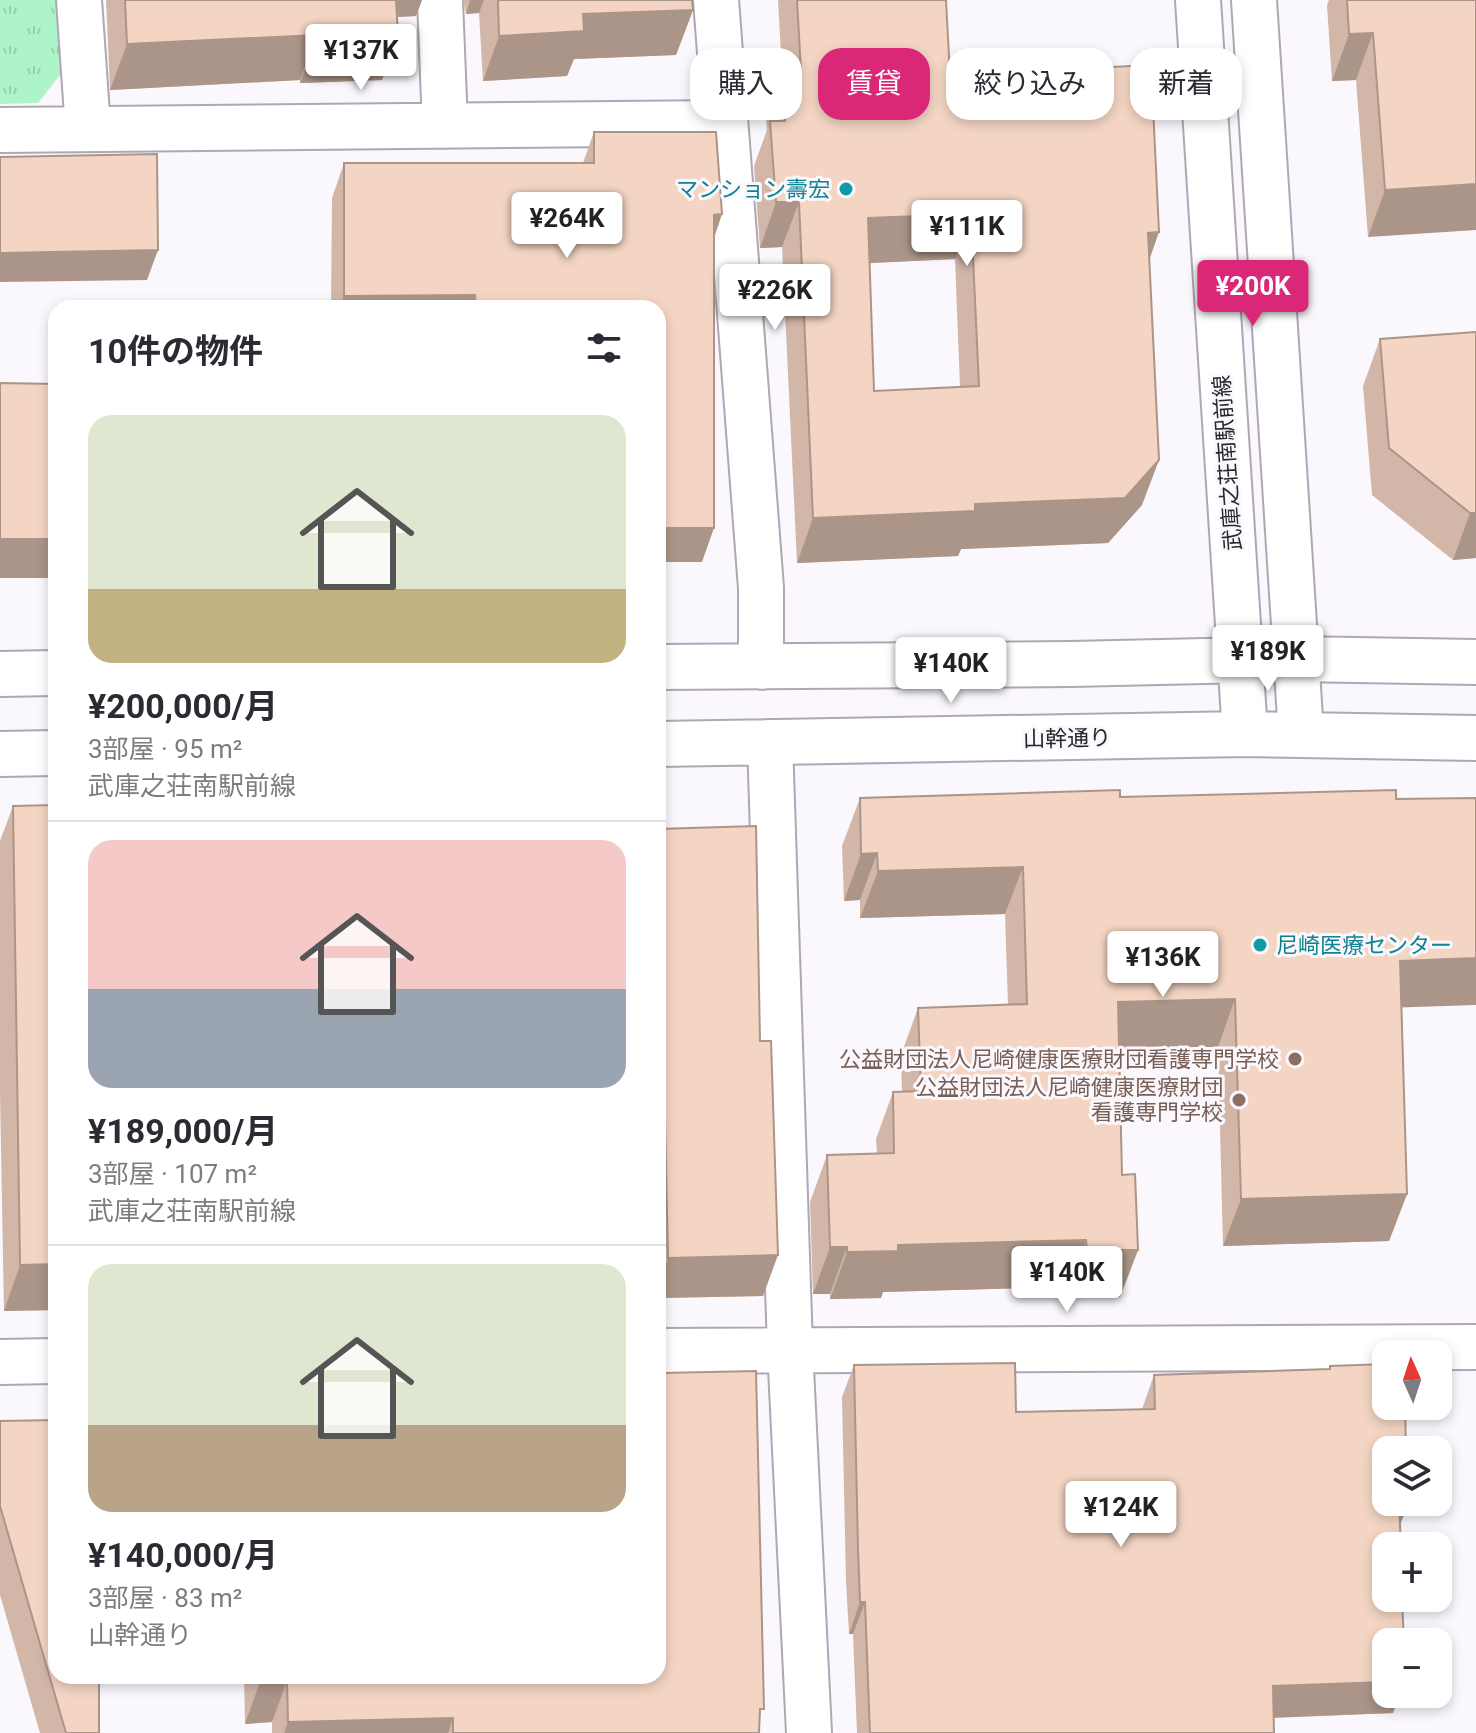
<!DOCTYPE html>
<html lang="ja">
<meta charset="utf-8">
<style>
:root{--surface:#fff;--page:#f7f7f7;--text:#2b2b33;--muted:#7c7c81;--line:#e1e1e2;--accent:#db2777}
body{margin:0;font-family:Roboto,"Noto Sans JP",sans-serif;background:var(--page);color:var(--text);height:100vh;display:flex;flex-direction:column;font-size:30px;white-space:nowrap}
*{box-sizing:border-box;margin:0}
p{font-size:26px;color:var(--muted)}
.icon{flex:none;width:44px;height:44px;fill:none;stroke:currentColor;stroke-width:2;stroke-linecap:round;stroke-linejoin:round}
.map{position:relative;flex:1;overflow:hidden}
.panel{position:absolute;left:48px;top:300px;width:618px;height:1384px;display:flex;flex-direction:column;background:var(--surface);border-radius:24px;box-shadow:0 4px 12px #0003}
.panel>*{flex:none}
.hud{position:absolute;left:690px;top:48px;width:666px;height:72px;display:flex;gap:16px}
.needle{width:52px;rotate:357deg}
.tools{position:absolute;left:1372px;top:1340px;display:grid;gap:16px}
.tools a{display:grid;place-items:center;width:80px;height:80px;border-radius:16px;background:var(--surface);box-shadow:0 4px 12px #0003;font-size:40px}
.price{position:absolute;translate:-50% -68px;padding:0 18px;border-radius:8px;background:#fff;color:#222;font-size:26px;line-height:52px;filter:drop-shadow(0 2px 4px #0008)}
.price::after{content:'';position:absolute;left:50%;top:48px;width:24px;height:18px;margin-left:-12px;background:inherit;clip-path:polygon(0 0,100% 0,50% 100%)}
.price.selected{background:var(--accent);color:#fff}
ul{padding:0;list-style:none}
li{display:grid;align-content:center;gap:16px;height:424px;padding:0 40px}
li+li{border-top:2px solid var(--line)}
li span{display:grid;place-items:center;height:248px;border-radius:24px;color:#555}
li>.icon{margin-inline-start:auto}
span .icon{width:144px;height:144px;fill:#fffc;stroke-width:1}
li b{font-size:34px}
h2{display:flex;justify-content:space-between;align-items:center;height:96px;padding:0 40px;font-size:34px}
.chip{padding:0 28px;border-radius:24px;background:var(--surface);box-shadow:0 4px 12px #0003;font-size:28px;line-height:72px}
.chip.selected{background:var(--accent);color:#fff}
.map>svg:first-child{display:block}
.park{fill:url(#park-tufts)}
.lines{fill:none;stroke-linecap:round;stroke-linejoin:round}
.minor-casing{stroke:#afa7b5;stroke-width:48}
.minor{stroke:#fff;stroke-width:44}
.wall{fill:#d2b7a8;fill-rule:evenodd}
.shaded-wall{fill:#ab9588}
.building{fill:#f4d5c3;stroke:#ab9588;stroke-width:2;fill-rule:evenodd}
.culture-dot{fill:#0f9aa8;stroke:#faf7fd;stroke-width:3}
.education-dot{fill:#8d6e63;stroke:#faf7fd;stroke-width:3}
.labels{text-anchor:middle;stroke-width:6;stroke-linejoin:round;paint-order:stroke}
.culture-label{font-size:22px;fill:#0d838f;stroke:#faf7fd;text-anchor:end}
.street-label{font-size:22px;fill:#2a272c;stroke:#faf7fd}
.education-label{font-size:22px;fill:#785e54;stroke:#faf7fd;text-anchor:end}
</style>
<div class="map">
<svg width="1476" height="1733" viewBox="0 0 1476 1733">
<defs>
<pattern id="park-tufts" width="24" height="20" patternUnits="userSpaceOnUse" patternTransform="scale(2)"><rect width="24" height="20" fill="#adf4c8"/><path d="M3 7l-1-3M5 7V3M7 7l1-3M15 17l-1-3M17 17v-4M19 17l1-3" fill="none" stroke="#95d1ac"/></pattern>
</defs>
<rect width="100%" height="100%" fill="#faf7fd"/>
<path class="park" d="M0,0H60L63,71L38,103L0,104Z"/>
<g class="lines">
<defs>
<path id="minor" d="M79,0L88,129
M440,0L445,126
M716,0L761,588V667
M1198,0L1245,734
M1254,0L1301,734
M0,130L724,123
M658,667L1071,664L1296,659L1476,662
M0,674L56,673
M770,742L790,1348L809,1733
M658,744L1245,734L1476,738
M0,754L56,753
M658,1351L1476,1347
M0,1362L56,1361"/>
</defs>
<use href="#minor" class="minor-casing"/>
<use href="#minor" class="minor"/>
</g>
<path class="wall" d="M106,0H422L416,16L397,17L398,35L382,80L300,83V80L110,90Z
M463,0H692L693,10L676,55L574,59L567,76L483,81L479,13L466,14Z
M778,0H946L950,75L1149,260L1142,505L1108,543L961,549L958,556L797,563L782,247L760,248L754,166L767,130L766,117L782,74ZM955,259L960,387L874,391L869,263Z
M1329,0H1476L1368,237L1356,80L1332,81L1327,5Z
M594,132L722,214L714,238L702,562H658V308H331L332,198L344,163H583Z
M1476,332V558L1453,560L1372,495L1363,386L1380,339Z
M1120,797L1402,1008L1407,1194L1389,1241L1223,1246L1218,1047L1119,1049L1122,1175L1138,1250L1120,1297L1069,1298V1287L883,1292L881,1298L830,1299V1294H813L810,1202L827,1155L877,1153L876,1139L893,1092H902L901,1055L918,1008L1008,1005L1005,914L860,918V900L844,901L842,846L860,798Z
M13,806L56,1310L4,1311L0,1092V841Z
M658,829L763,1296L658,1298Z
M854,1365L1016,1412L1142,1409L1154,1375L1329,1369L1330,1366L1400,1526L1386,1694H1400L1393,1713L1274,1718V1733H857L853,1634H849L846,1581L842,1397Z
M662,1373L760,1721L759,1733H272V1722L245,1724L244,1676H658Z
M0,1421L99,1733H40L0,1595Z"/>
<path class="shaded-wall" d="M385,0H422L416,16L378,18Z
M470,0H484L479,13L466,14Z
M693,10L676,55L574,59L567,76L483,81L499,36L583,14Z
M1373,33L1356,80L1332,81L1349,34Z
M316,35L300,80L110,90L127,44Z
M398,35L382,80L300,83L316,38Z
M1476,184V230L1368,237L1385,190Z
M776,202H799L782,247L760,248Z
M722,214L710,249L714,215Z
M971,214L955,259L851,264L868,218Z
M1159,232L1143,278L1148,233Z
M158,250L147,280L0,282V253Z
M475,295L471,308H339L344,296Z
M658,431H662L658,442Z
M1159,460L1142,505L1108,543L961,549L958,556L797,563L813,518L975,504Z
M1470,513H1476V558L1453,560Z
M662,528H714L702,562H658V540Z
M0,539H56V578H0Z
M877,853L860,900L844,901L861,854Z
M1023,867L1005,914L860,918L878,871Z
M1476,958V1005L1383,1008L1400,961Z
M1235,999L1218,1047L1101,1050L1118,1002Z
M658,1077H664L658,1095Z
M1407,1194L1389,1241L1223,1246L1241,1199Z
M1086,1240L1069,1287L883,1292L881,1298L830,1299L847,1252L898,1245Z
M830,1247H847L830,1294H813Z
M1087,1250H1138L1120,1297L1069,1298Z
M778,1255L763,1296L658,1298V1285L668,1258Z
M56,1264V1310L4,1311L20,1265Z
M1399,1504H1408L1396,1536Z
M860,1602H865L853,1634H849Z
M287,1681L272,1722L245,1724L260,1682Z
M1386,1682V1694H1400L1393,1713L1261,1718L1273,1686Z
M453,1718L448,1733H284L288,1722Z"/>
<path class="building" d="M125,0H396L398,35L316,38V35L127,44Z
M498,0H692L693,10L583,14L584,31L499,36Z
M797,0H946L950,75L1151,65L1159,232L1148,233L1159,460L1125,498L975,504V511L813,518L799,202H776L770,121H785L783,72L801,71ZM971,214L979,386L874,391L868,218Z
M1347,0H1476V184L1385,190L1373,33L1349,34Z
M594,132H716L722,214L714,215V528H662V431H658V308H476L475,295L344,296V163H594Z
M157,154L158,250L0,253V157Z
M1476,332V513H1470L1389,448L1380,339Z
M0,383L56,384V539H0Z
M1120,790V797L1396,790V799L1476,798V958L1400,961L1407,1194L1241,1199L1235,999L1118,1002L1122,1175L1135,1174L1138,1250H1087L1086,1240L898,1245V1251L847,1252V1247H830L827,1155L894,1153L893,1092L921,1091L918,1008L1027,1004L1023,867L878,871L877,853L861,854L860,798Z
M56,805V1264L20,1265L13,806Z
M756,826L760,1041H771L778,1255L668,1258L664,1077H658V829Z
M658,1257H660L661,1288L658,1291Z
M658,1328L662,1332V1373L756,1371L764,1709H760L759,1733H453V1718L288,1722L287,1681L260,1682V1676H658Z
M1015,1363L1016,1412L1155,1409L1154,1375L1330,1369V1366L1386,1364V1406H1405L1406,1450H1386V1502H1408V1504H1399L1401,1546H1386V1598H1402L1404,1642H1386V1682L1273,1686L1274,1733H870L865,1602H860L858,1549L854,1365Z
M56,1420V1676H99V1733H66L0,1506V1421Z"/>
<g class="culture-dot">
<circle cx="846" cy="189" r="8"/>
<circle cx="1260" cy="945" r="8"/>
</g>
<g class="education-dot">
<circle cx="1295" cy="1059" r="8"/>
<circle cx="1239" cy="1100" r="8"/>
</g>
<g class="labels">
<g class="culture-label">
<text x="830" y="197">マンション壽宏</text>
<text x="1276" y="953" text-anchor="start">尼崎医療センター</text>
</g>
<g class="street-label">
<text transform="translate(1227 463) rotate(-94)" y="8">武庫之荘南駅前線</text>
<text transform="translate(1067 738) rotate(-1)" y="8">山幹通り</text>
</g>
<g class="education-label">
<text x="1279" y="1067">公益財団法人尼崎健康医療財団看護専門学校</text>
<text x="1223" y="1095">公益財団法人尼崎健康医療財団<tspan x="1223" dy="25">看護専門学校</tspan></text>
</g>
</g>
</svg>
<div class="tools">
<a><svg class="needle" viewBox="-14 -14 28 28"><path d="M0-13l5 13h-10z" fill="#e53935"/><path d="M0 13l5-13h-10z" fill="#7c7c81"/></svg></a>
<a><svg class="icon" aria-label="layers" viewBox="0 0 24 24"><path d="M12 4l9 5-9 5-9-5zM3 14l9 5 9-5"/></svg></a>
<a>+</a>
<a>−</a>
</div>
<b class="price" style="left:361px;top:92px">¥137K</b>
<b class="price" style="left:567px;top:260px">¥264K</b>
<b class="price" style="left:967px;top:268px">¥111K</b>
<b class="price selected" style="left:1253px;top:328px">¥200K</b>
<b class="price" style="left:775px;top:332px">¥226K</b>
<b class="price" style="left:1268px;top:693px">¥189K</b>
<b class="price" style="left:951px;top:705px">¥140K</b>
<b class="price" style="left:1163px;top:999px">¥136K</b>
<b class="price" style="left:1067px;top:1314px">¥140K</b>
<b class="price" style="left:1121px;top:1549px">¥124K</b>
<div class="hud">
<a class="chip">購入</a>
<a class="chip selected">賃貸</a>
<a class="chip">絞り込み</a>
<a class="chip">新着</a>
</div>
<section class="panel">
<h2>10件の物件<svg class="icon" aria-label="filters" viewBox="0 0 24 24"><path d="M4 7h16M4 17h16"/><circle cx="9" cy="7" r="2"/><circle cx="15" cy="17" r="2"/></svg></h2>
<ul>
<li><span style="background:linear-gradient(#dfe7d0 70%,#c2b280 0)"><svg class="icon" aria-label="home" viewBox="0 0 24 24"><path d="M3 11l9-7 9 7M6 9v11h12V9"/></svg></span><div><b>¥200,000/月</b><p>3部屋 · 95 m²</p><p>武庫之荘南駅前線</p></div></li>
<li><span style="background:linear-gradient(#f6c9c9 60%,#9aa5b1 0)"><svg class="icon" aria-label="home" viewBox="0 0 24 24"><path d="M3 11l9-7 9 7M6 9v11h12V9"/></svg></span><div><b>¥189,000/月</b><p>3部屋 · 107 m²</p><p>武庫之荘南駅前線</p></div></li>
<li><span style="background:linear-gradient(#dfe7d0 65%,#b9a48a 0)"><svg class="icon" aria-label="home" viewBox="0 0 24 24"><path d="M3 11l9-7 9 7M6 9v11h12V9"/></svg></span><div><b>¥140,000/月</b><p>3部屋 · 83 m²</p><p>山幹通り</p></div></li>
</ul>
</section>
</div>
